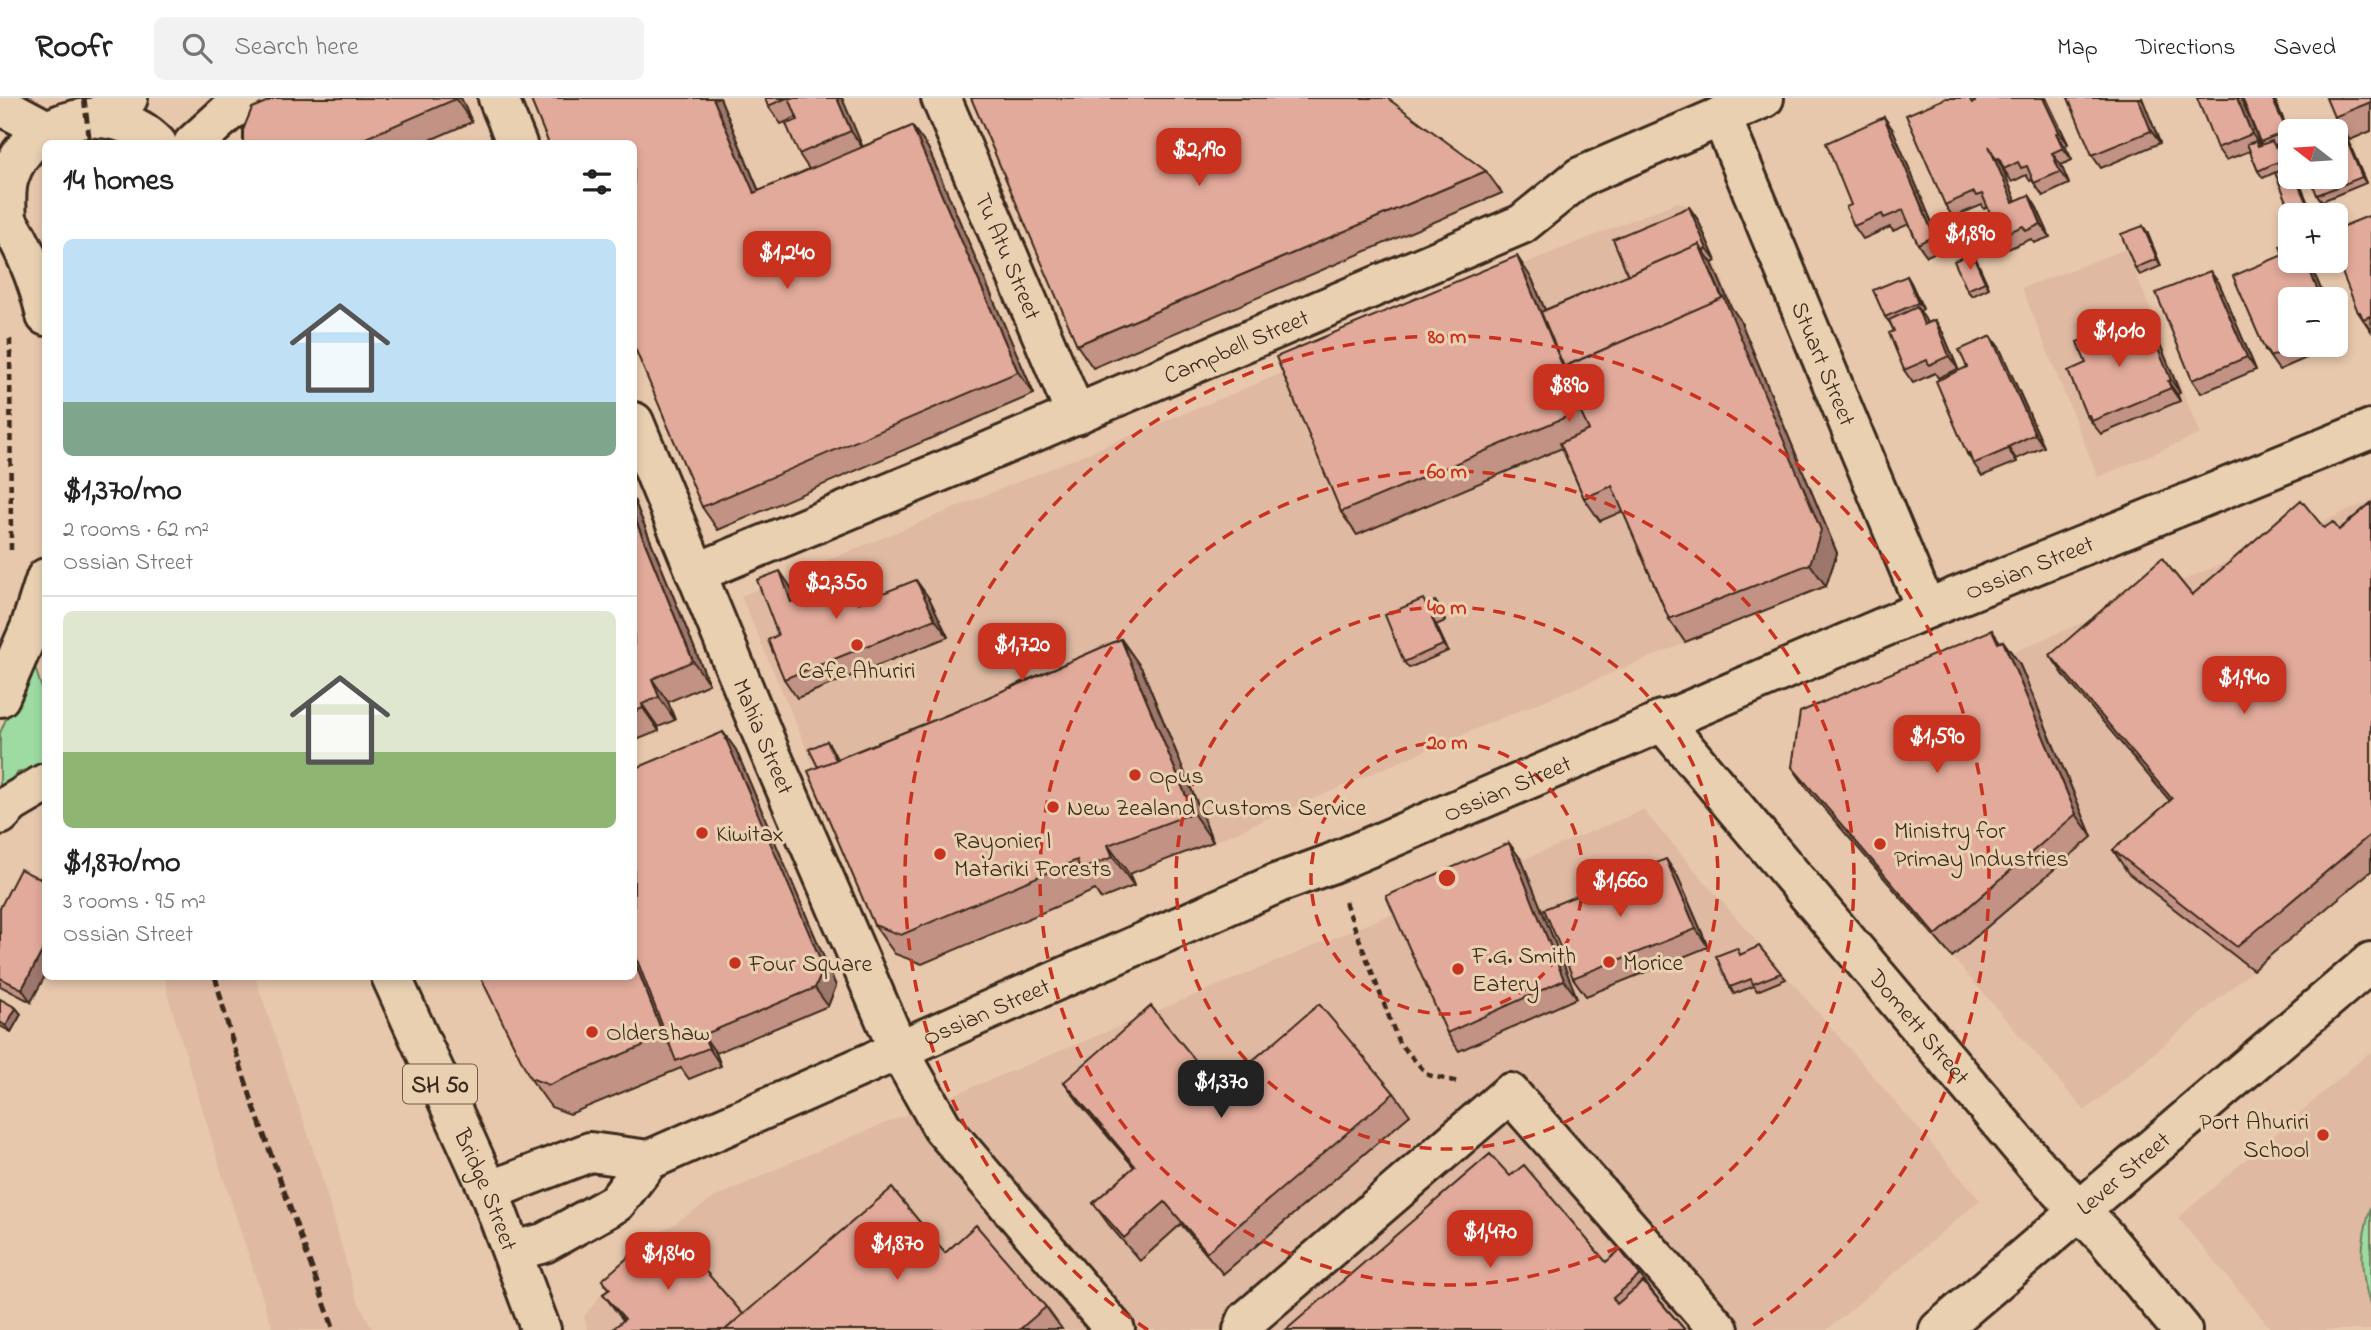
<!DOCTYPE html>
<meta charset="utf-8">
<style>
:root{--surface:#fff;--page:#f2f2f2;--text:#222;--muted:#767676;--line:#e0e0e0;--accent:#c8321e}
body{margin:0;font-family:"Indie Flower",sans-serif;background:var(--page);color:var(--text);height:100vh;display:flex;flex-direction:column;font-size:26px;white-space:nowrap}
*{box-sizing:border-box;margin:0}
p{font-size:23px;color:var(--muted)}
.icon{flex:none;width:38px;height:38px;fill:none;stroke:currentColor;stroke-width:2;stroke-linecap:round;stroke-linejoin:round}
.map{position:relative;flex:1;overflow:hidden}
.panel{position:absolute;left:42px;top:42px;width:595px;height:840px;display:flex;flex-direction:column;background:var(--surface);border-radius:10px;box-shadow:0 4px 10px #0003}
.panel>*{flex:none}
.needle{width:46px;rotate:287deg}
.buttons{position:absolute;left:2278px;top:21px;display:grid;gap:14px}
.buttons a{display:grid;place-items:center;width:70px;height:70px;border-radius:10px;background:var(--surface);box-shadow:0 4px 10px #0003;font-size:35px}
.price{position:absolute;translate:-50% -60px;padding:0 16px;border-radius:14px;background:var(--accent);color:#fff;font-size:23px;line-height:46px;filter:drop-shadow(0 2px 4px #0008)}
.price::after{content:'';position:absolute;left:50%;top:42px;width:21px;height:16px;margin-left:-10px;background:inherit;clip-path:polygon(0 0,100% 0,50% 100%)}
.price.current{background:#222;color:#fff}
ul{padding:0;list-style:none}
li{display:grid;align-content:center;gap:14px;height:371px;padding:0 21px}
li+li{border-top:2px solid var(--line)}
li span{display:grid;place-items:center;height:217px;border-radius:10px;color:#555}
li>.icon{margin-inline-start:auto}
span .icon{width:126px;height:126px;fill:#fffc;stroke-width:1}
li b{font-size:30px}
h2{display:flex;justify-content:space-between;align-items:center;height:84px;padding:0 21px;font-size:30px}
header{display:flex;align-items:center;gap:42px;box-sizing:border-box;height:98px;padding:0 35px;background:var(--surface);border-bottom:2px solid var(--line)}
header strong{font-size:33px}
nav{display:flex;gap:38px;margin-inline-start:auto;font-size:24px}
.search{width:490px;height:63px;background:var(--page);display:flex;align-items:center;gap:18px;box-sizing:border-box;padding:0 24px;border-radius:10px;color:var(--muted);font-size:26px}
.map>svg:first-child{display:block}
.built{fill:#dfb9a2}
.green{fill:#9ddba2;stroke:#6c8260;stroke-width:2}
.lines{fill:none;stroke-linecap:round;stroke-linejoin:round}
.minor-casing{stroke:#3b2a1e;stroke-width:44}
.highway-casing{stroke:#3b2a1e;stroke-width:44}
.path{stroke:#3b2a1e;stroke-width:4.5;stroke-dasharray:7 5;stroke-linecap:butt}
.minor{stroke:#e9d0b1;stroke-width:38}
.highway{stroke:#e9d0b1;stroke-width:38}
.rail{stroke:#3b2a1e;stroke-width:5;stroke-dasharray:10 5;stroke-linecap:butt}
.wall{fill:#c29284;stroke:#3b2a1e;stroke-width:2}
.shaded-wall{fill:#9e776c;stroke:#3b2a1e;stroke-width:2}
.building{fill:#e2aa9a;stroke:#3b2a1e;stroke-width:2}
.ring{fill:none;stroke:#c8321e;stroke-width:3.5;stroke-dasharray:12 9}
.poi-dot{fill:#c8321e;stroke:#e9d0b1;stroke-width:2.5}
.labels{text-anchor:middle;stroke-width:6;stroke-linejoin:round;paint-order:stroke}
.shield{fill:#e9d0b1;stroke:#6f5c4a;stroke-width:2}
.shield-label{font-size:23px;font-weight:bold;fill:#3b2a1e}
.street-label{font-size:24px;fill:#3b2a1e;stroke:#e9d0b1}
.poi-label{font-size:24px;fill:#3b2a1e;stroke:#e9d0b1;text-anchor:start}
.centre{fill:#c8321e;stroke:#e9d0b1;stroke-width:3.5}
.ring-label{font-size:21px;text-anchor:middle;font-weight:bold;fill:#c8321e;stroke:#e9d0b1;stroke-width:6;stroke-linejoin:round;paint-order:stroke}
</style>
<header>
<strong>Roofr</strong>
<div class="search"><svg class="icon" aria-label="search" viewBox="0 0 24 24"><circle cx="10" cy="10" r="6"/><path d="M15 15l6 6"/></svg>Search here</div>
<nav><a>Map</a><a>Directions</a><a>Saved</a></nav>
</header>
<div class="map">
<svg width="2371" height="1232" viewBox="0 0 2371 1232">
<rect width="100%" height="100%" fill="#e8c8ac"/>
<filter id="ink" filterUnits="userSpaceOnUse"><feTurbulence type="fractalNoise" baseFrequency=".0143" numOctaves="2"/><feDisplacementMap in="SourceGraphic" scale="14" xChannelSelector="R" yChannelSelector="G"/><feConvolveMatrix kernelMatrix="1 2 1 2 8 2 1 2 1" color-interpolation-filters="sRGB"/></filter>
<g filter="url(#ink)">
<path class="built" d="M1677,104L1692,109L1837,455L1826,488L1494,623L1213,744L1129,776L1134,788L1101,801L1097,792L895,856L741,498L1275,278L1526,165Z
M2126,151L2200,336L2098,379L2022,190Z
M2371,403V773L2085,1013L1952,859L1816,637Z
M1643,712L1980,1102L1827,1232H588L584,1219L638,1149L714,1100L796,1062Z
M165,879H255L318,1066L356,1199L373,1232H273L223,1079L168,898Z
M2371,953V1232H2272L2178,1120Z"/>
<path class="green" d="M34,566L45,601V664L17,675L0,693V635L29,567Z
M2371,1108V1209C2359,1174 2360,1143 2371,1108Z"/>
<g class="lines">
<defs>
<g id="minor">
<path d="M498,0L517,46"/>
<path id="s1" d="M941,0L1076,317"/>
<path d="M100,17L128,0"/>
<path id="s2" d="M1721,18L1926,511"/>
<path d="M193,46L226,16L248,0"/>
<path id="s3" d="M634,324L769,652L898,951L942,1029L1115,1232"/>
<path id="s4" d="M696,475L952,369L1522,126L1580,79L1764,0"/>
<path d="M0,599L30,530L46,480"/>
<path id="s5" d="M1661,622L2036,1067L2105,1139L2182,1232"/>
<path d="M0,717L12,705L46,685"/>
<path d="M489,1093L590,1054L649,1062"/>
<path id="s6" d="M513,1153L544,1145L616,1105L649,1062L1278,785L1330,766L1926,511L2371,331"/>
<path d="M1243,1232L1247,1222L1510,995L1719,1232"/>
<path id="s7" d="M1939,1232L2371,864"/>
</g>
<g id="highway">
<path d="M0,7L45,31"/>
<path d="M0,115C21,136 40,188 46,218"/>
<path d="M7,121C6,107 5,92 9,79C30,17 113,0 157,46"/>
<path id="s8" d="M391,878L489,1093L541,1232"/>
</g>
</defs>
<use href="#minor" class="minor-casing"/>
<use href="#highway" class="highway-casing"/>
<path class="path" d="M10,241L11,453
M1345,804L1399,945L1428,977L1458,984"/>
<use href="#minor" class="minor"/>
<use href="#highway" class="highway"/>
<path class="rail" d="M84,0L90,46
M215,878L231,939L255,1012L334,1232"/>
</g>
<path class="wall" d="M275,0H461L472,24L421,46H243Z
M720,0L759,93L809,71L799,56L797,19L781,26L768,8L765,0H842L862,49L912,28L928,50L1034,296L718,432L702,409Z
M1946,0H1972L1975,4L2046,0L2068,46L2065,48L2072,62L2061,67L2069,86L2043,98L2032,82L2030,83L2026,77L2012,84L2001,67L2016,103L2029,97L2037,110L2050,139L2034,145L2031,141L2008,151L2000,138L1988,109L1984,111L1982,107L1953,119L1945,107Z
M2142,0L2160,45L2101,70L2092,57Z
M2241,0L2261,47H2262L2260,44L2274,0L2291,39L2275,47L2276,49L2291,42V67L2263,80L2258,73L2250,53L2226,62L2217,50Z
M2371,0V33L2350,42L2334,19Z
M1884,19L1893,32L1943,151L1927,158L1918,146L1909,126L1893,133L1890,129L1863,141L1854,128L1851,107Z
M2344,36L2348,43L2366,85L2322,103L2317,97Z
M1486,73L1502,95L1093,270L1077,247Z
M2291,79H2297L2311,113L2301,117H2294L2291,113Z
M1689,109L1698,122L1716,163L1712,165L1731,209L1740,222L1837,455L1826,488L1685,544L1669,521L1623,413L1600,423L1584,400L1562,350L1357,437L1341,414L1532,181L1545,212L1628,177Z
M2371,117V233L2358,214L2343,165Z
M2143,128L2147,134L2161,168L2140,177L2135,170Z
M2291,137V163H2309L2325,201L2291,247H2336V228L2343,244L2279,272L2265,252L2283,157Z
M1972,155L1976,161L1989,190L1972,198L1967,192Z
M1907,178L1911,185L1923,211L1920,213L1927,225L1935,222L1943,235L1958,271L1938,280L1935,275L1913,285L1904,272L1894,233L1890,225L1885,219Z
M2219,185L2256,272L2201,295L2192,282Z
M2150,229L2153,239L2161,249L2180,295L2177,296L2180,303L2101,336L2086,317V265Z
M1991,238L2000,251L2044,349L2016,361L2017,364L1982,378L1967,356V269Z
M634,402L709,586L668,604L675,622L658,629L659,633L634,643Z
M2371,405V773L2253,872L2128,775L2113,752L2170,703L2065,579L2050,557L2192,497L2324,430L2339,432Z
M848,481L863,503L929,500L948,539L797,600L784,581L778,537L792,491L796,502Z
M1428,506L1440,510L1445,523L1436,527L1448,553L1409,570L1404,564Z
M1992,532L2000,544L2003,543L2019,565L2092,739L1952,859L1808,692L1792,669Z
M1121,541L1142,571L1213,744L1129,776L1134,788L1101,801L1095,792L922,866L895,856L874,827L818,669L827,643L831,649L837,661L957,613Z
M723,634L736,652L836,888L828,908L716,955L721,968L689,981L681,970L570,1016L551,1009L530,980Z
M1509,745L1522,763L1577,900L1459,953L1447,935Z
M1678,779L1708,849L1586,898L1573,880Z
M0,810L31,904L0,888Z
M1742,856L1781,875L1786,881L1757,893L1754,888L1734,896L1730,889Z
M0,901L16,910L21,916L11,934L0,928Z
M1064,984L1219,991L1394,995L1410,1017L1223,1176L1181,1126L1140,1163L1109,1127L1093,1105L1134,1069L1080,1006Z
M1510,1078L1606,1164L1640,1177L1655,1197L1685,1232H1286Z
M945,1155L1046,1209L1062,1231L615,1232L623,1222L603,1196L609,1192L602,1182L648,1158L743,1216Z"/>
<path class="shaded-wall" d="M455,0H461L472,24Z
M713,0H720L769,118L754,95Z
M837,0H842L864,52L851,33Z
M2043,0H2046L2068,46L2059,34Z
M2138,0H2142L2160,45L2151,33Z
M2237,0H2241L2261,48L2252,36Z
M2272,0H2274L2291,39L2287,33Z
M1884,19L1893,32L1943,151L1934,138Z
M912,28L928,50L1034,296L1018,274Z
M2056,35L2065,48L2072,62L2063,50Z
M2344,36L2348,43L2366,85L2362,79Z
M1989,48L2001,67L2022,117L2013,104Z
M2052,55L2061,67L2069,86L2060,74Z
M2295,79H2297L2311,113L2307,106Z
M2029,97L2037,110L2050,139L2041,126Z
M1689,109L1698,122L1716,163L1707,151Z
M2143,128L2147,134L2161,168L2157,161Z
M1699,146L1712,165L1731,209L1740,222L1837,455L1826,488L1810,466L1725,205Z
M1972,155L1976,161L1989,190L1985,184Z
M1517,158L1532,181L1570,272L1563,269Z
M2306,163H2309L2325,201H2321Z
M2210,173L2219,185L2256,272L2247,259Z
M1907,178L1911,185L1923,211L1918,205Z
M1917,209L1925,221L1933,240L1924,227Z
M2141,217L2150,229L2153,239L2161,249L2180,295L2171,282L2149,238Z
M1935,222L1943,235L1958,271L1949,258Z
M2336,228L2343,244L2336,235Z
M1991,238L2000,251L2044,349L2035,336Z
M2168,283L2177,296L2180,303L2171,290Z
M2008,349L2016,361L2017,364L2008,351Z
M634,402L709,586L693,563L634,418Z
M780,473L792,491L804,522L791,504Z
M848,481L861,499L871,523L858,505Z
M916,482L929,500L948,539L935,521Z
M1435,503L1440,510L1445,523L1441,516Z
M1432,520L1436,527L1448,553L1443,547Z
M1121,541L1142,571L1213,744L1193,715Z
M2003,543L2019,565L2092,739L2076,716Z
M652,581L668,604L675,622L659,599Z
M642,606L658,629L659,633L643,610Z
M723,634L736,652L836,888L828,908L815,890Z
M1509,745L1522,763L1577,900L1564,882Z
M1108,747L1129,776L1134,788L1113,759Z
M1666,761L1678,779L1708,849L1696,831Z
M634,841L680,962L664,939L634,862Z
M46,846V876L31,904L22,891Z
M16,910L21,916L11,934L6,928Z
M703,937L716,955L721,968L709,950Z"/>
<path class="building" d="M275,0H455L456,1L352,46H243V32L252,10Z
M530,0H713L754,95L912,28L1018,274L702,409L634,248V46H549Z
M765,0H787L768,8Z
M789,0H837L851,33L799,56L786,26L798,22Z
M971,0H1387L1486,73L1077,247Z
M1946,0H1969L1972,5L1975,4L1974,0H2043L2059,34L2056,35L2063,50L2052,55L2060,74L2034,85L2027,68L2021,70L2018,64L2004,71L1999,60L1996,61L1989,48L2013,104L2029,97L2041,126L2026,133L2023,128L2000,138L1982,96L1976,98L1974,94L1945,107L1906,17Z
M2068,0H2138L2151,33L2092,57Z
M2197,0H2237L2252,36L2217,50Z
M2242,0H2272L2287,33L2260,44Z
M2326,0H2371V4L2334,19Z
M1884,19L1934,138L1918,146L1903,112L1884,120L1882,116L1854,128L1846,109L1851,107L1826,45Z
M2344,36L2362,79L2317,97L2310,79H2336V39Z
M2291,42V58L2258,73L2247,46L2256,43L2258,48L2272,43L2275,49Z
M2291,68V79H2295L2307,106L2291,113L2275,75Z
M1689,109L1707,151L1703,152L1699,146L1628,177L1613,141Z
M2371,117V218L2363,221L2360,214H2358L2339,167L2343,165L2336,148V131Z
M2143,128L2157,161L2135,170L2121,136Z
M2291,137V163H2306L2321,201H2291V247H2298L2270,259L2266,251L2265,252L2233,178L2283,157L2280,148L2286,146L2283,140Z
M1699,146L1722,200L1564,269L1541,214Z
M1972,155L1985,184L1967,192L1954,163Z
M1517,158L1563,269L1724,199L1821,432L1810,466L1669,521L1612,388L1584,400L1560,345L1589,332L1580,313L1341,414L1276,259Z
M2210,173L2247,259L2192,282L2156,195Z
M1907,178L1918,205L1885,219L1873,192Z
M1917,209L1924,227L1935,222L1949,258L1929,267L1927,262L1904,272L1889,235L1894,233L1889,222Z
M2141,217L2149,238L2152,237L2171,282L2168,283L2171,290L2092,323L2089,317H2086L2068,273L2086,265L2077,244Z
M1991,238L2035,336L2008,349V351L1973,366L1969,355L1967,356L1936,283L1967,269L1959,252Z
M2301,402L2324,430L2333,424L2339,432L2371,405V736L2237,849L2113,752L2172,701L2050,557L2162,460L2192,497Z
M634,418L693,563L652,581L659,599L642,606L643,610L634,614Z
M780,473L791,504L848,481L858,505L916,482L935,521L784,581L768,542L778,537L757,482Z
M1423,501L1426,507L1435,503L1441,516L1432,520L1443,547L1404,564L1385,517Z
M1992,532L1998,545L2003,543L2076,716L1936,837L1792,669L1800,614Z
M1121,541L1193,715L1108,747L1113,759L1080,772L1077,762L901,837L874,827L808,673L957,613Z
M1044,575L1011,590L1010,589Z
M723,634L824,870L815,890L703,937L709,950L676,963L634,854V671Z
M827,643L836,662L818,669L809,651Z
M1509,745L1564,882L1447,935L1386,798Z
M1666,761L1696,831L1573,880L1544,811Z
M20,771L40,781L44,774H46V846L22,891L0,880V810Z
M1759,848L1781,875L1753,886L1751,881L1730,889L1716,858L1737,850L1740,857Z
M634,862L664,939L549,987L530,980L480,878H634Z
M0,901L16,910L6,928L0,924Z
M1319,906L1394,995L1207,1154L1165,1104L1124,1140L1093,1105L1135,1068L1064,984L1151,908L1219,991Z
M1490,1056L1510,1078L1524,1067L1606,1164L1620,1152L1640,1177L1613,1200L1617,1206L1643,1184L1685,1232H1286Z
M892,1090L945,1155L976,1127L1046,1209L1019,1232H725Z
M673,1136L743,1216L725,1232H616L614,1230L625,1221L603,1196L610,1191L602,1182L640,1149L648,1158Z"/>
</g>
<g class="ring">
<circle cx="1447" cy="780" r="136"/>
<circle cx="1447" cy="780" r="271"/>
<circle cx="1447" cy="780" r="407"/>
<path d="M1148 1232A542 542 0 1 1 1746 1232"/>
</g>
<g class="poi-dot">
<circle cx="857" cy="547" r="7"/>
<circle cx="1135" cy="677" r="7"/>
<circle cx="1053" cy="709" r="7"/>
<circle cx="702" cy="735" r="7"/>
<circle cx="1880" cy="746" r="7"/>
<circle cx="940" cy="756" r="7"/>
<circle cx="1609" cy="864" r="7"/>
<circle cx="735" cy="865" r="7"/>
<circle cx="1458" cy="871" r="7"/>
<circle cx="592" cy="934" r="7"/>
<circle cx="2323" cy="1037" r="7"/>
</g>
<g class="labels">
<rect class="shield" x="403" y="966.5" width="74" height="39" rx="5"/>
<g class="shield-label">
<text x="440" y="994">SH 50</text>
</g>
<g class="street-label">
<text dy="8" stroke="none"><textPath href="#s1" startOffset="172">Tu Atu Street</textPath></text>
<text dy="8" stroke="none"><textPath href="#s4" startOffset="586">Campbell Street</textPath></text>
<text dy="8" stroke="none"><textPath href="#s2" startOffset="268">Stuart Street</textPath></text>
<text dy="8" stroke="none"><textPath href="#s6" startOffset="1671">Ossian Street</textPath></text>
<text dy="8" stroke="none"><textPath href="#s3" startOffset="340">Mahia Street</textPath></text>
<text dy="8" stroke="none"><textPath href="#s6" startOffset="1104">Ossian Street</textPath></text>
<text dy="8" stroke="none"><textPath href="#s6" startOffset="537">Ossian Street</textPath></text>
<text dy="8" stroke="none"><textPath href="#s5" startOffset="401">Domett Street</textPath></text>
<text dy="8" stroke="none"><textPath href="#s7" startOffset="242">Lever Street</textPath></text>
<text dy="8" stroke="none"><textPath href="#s8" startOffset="234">Bridge Street</textPath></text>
</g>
<g class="poi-label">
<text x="857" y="580" text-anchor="middle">Cafe Ahuriri</text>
<text x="1149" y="685">Opus</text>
<text x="1067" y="717">New Zealand Customs Service</text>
<text x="1894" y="740">Ministry for<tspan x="1894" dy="28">Primay Industries</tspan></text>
<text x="716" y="743">Kiwitax</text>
<text x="954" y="750">Rayonier |<tspan x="954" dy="28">Matariki Forests</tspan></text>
<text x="1472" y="865">F.G. Smith<tspan x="1472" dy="28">Eatery</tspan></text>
<text x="1623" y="872">Morice</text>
<text x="749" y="873">Four Square</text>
<text x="606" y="942">Oldershaw</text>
<text x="2309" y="1031" text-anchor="end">Port Ahuriri<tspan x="2309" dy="28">School</tspan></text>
</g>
</g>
<circle cx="1447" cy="780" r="10" class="centre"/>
<g class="ring-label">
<text x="1447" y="245">80 m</text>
<text x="1447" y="380">60 m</text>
<text x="1447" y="516">40 m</text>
<text x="1447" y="651">20 m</text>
</g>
</svg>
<div class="buttons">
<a><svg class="needle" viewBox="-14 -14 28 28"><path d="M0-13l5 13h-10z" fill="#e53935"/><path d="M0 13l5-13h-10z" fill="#767676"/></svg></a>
<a>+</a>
<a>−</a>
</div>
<b class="price" style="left:1199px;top:90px">$2,190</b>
<b class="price" style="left:1970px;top:174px">$1,890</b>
<b class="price" style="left:787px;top:193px">$1,240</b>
<b class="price" style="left:2119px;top:271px">$1,010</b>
<b class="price" style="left:1569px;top:326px">$890</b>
<b class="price" style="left:836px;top:523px">$2,350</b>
<b class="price" style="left:1022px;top:585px">$1,720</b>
<b class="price" style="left:2244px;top:618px">$1,940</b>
<b class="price" style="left:1937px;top:677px">$1,590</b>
<b class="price" style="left:1620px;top:821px">$1,660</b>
<b class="price current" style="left:1221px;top:1022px">$1,370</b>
<b class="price" style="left:1490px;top:1172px">$1,470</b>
<b class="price" style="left:897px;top:1184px">$1,870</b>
<b class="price" style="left:668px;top:1194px">$1,840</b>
<section class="panel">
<h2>14 homes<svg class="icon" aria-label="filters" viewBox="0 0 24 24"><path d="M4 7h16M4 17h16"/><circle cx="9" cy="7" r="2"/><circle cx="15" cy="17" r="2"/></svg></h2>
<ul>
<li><span style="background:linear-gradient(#bfe0f5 75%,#7fa58c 0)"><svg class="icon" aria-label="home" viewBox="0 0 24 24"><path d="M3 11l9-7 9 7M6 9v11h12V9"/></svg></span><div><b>$1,370/mo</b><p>2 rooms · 62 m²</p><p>Ossian Street</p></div></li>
<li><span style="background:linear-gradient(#dfe7d0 65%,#8fb573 0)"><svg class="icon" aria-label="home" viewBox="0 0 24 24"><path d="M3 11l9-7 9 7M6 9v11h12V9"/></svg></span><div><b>$1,870/mo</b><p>3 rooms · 95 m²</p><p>Ossian Street</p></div></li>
</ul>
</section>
</div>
